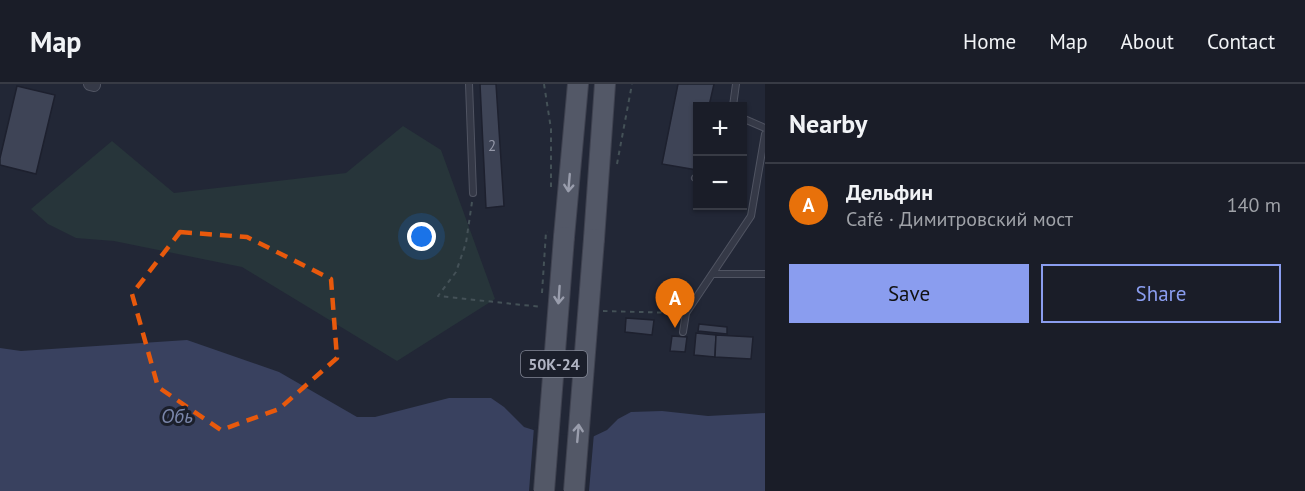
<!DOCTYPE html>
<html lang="en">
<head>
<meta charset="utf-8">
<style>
	body { margin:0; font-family:"PT Sans",sans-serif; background:#232630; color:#f1f3f6 }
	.controls { position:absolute; right:18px; top:18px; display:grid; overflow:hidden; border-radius:0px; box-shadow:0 2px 4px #0004 }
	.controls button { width:54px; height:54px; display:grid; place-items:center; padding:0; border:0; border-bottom:2px solid #383b45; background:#1a1d28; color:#f1f3f6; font:30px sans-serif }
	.you { position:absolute; left:422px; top:153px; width:21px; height:21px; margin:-15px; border:4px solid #fff; border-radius:50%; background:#1a73e8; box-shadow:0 0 0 9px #1a73e833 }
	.badge { display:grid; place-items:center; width:39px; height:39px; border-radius:50%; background:#8a9def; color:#fff; font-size:20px; font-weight:700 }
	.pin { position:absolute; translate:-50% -50px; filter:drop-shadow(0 2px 3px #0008) }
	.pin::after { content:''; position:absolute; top:32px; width:21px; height:18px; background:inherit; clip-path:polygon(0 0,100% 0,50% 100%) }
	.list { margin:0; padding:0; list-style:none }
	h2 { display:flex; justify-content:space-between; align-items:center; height:78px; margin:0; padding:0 24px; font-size:26px }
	h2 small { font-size:20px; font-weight:400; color:#9fa2a8 }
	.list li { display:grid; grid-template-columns:39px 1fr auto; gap:18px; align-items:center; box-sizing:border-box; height:84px; padding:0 24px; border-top:2px solid #383b45 }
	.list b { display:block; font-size:22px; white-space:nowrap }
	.list p { margin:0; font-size:20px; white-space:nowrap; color:#9fa2a8 }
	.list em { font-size:20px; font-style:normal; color:#9fa2a8 }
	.actions { display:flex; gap:12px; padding:18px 24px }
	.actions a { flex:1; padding:14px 0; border:2px solid #8a9def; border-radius:0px; text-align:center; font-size:21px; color:#8a9def }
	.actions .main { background:#8a9def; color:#111 }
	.map { position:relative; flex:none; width:765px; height:407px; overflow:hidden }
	header { display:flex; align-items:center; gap:36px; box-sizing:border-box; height:84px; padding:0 30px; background:#1a1d28; border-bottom:2px solid #383b45 }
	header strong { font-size:28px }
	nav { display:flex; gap:33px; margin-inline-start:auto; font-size:21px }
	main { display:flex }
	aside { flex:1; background:#1a1d28 }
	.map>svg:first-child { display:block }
	.green { fill:#27353a }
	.water { fill:#39415f }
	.pier { fill:#222736 }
	.building { fill:#3e4456; stroke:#1d202e; stroke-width:1.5 }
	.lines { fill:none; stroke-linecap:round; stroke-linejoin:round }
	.service-casing { stroke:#505462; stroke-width:8 }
	.minor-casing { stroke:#505462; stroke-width:14 }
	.primary-casing { stroke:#3f4250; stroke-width:22 }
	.path { stroke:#445157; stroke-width:2; stroke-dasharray:4.5 4.5; stroke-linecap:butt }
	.service { stroke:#353947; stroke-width:6 }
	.minor { stroke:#353947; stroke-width:12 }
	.primary { stroke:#535867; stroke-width:20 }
	.primary-bridge-casing { stroke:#3f4250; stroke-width:22; stroke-linecap:butt }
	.primary-bridge { stroke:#535867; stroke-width:20 }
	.oneway { stroke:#999dac }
	.marked { fill:none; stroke:#e8590c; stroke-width:4.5; stroke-dasharray:12 8; stroke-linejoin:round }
	.labels { text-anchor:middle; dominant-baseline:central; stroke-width:6; stroke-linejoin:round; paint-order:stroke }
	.number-label { font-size:15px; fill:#9498a8 }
	.shield { fill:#1b1f2b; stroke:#838795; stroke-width:1.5 }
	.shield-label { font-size:16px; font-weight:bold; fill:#b0b4c3 }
	.water-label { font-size:20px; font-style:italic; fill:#7a86aa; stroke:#1b1f2b }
</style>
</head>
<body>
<header>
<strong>Map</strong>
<nav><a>Home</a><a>Map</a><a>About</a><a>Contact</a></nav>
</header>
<main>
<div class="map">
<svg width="765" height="407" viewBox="0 0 765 407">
	<rect width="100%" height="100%" fill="#222736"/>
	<!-- green -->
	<path class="green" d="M403 42 441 66 495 215 397 277 242 183 114 157 76 154 48 140 31 125 112 57 174 109 346 89Z"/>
	<!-- water -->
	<path class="water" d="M187 256 279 288 357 333H375L449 314H491L504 323 524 343 552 352 586 356 607 346 618 335 631 328 662 327 708 332 765 329V407H0V264L21 267Z"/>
	<!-- pier -->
	<path class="pier" d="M534 343 553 349 586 353 594 349 589 407H529Z"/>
	<!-- building -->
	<g class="building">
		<path d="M480 0H496L504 122 486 124Z"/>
		<path d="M678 0H714L709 22H698L697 86 662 80Z"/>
		<path d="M17 2 55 11 36 90 0 81V74Z"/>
		<path d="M626 234 654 236 652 251 625 248Z"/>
		<path d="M699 240 727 243V250L698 247Z"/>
		<path d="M696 249 716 251 715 273 694 271Z"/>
		<path d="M716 251 753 253 751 275 715 273Z"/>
		<path d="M672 252 687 253 685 268 670 267Z"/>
	</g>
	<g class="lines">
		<!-- service casing -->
		<g class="service-casing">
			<g id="service">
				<path d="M469 0 473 109"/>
				<path d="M733 22 736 0"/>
				<path d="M742 34 765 44"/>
				<path d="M695 94 698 91"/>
				<path d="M713 190H765"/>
				<path d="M683 248 686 229 751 132 765 50"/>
			</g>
		</g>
		<!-- minor casing -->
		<g class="minor-casing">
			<path id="minor" d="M90 0 94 1"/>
		</g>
		<!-- primary casing -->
		<g class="primary-casing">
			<g id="primary">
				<path d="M564 153 578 0"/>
				<path d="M594 155 605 0"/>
			</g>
		</g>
		<!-- path -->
		<g class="path">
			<path d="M544 0 551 45V105"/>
			<path d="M617 80 632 0"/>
			<path d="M472 118 466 159 456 188 438 212 542 223"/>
			<path d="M542 209 546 148H548"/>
			<path d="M603 227 675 229"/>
		</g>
		<!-- service -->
		<use href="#service" class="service"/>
		<!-- minor -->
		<use href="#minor" class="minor"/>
		<!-- primary -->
		<use href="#primary" class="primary"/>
		<!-- primary-bridge casing -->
		<g class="primary-bridge-casing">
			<g id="primary-bridge">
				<path d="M544 407 564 153"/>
				<path d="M574 407 594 155"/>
			</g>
		</g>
		<!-- primary-bridge -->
		<use href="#primary-bridge" class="primary-bridge"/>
	</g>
	<!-- one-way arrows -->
	<defs><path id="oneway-shaft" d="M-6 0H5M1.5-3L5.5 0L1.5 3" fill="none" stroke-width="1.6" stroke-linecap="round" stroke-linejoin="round" transform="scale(1.5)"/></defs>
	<g class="oneway">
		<use href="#oneway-shaft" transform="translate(569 99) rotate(95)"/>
		<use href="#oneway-shaft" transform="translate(559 211) rotate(94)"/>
		<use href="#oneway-shaft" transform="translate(578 349) rotate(-85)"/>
	</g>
	<!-- marked area -->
	<path class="marked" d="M180 148 247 153 331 195 337 274 279 325 221 346 158 303 132 210Z"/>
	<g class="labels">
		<!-- number labels -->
		<g class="number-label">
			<text x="492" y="61">2</text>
		</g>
		<!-- shield labels -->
		<rect class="shield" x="521" y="267" width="66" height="26" rx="4.5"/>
		<g class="shield-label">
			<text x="554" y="280">50К-24</text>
		</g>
		<!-- water labels -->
		<g class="water-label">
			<text x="177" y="332">Обь</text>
		</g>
	</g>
</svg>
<div class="controls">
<button>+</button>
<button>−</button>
</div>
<div class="you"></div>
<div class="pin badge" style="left:675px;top:244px;background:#e8710a">A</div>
</div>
<aside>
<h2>Nearby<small></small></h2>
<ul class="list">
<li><span class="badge" style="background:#e8710a">A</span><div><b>Дельфин</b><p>Café · Димитровский мост</p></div><em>140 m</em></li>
</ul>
<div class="actions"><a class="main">Save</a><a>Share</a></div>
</aside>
</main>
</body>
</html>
